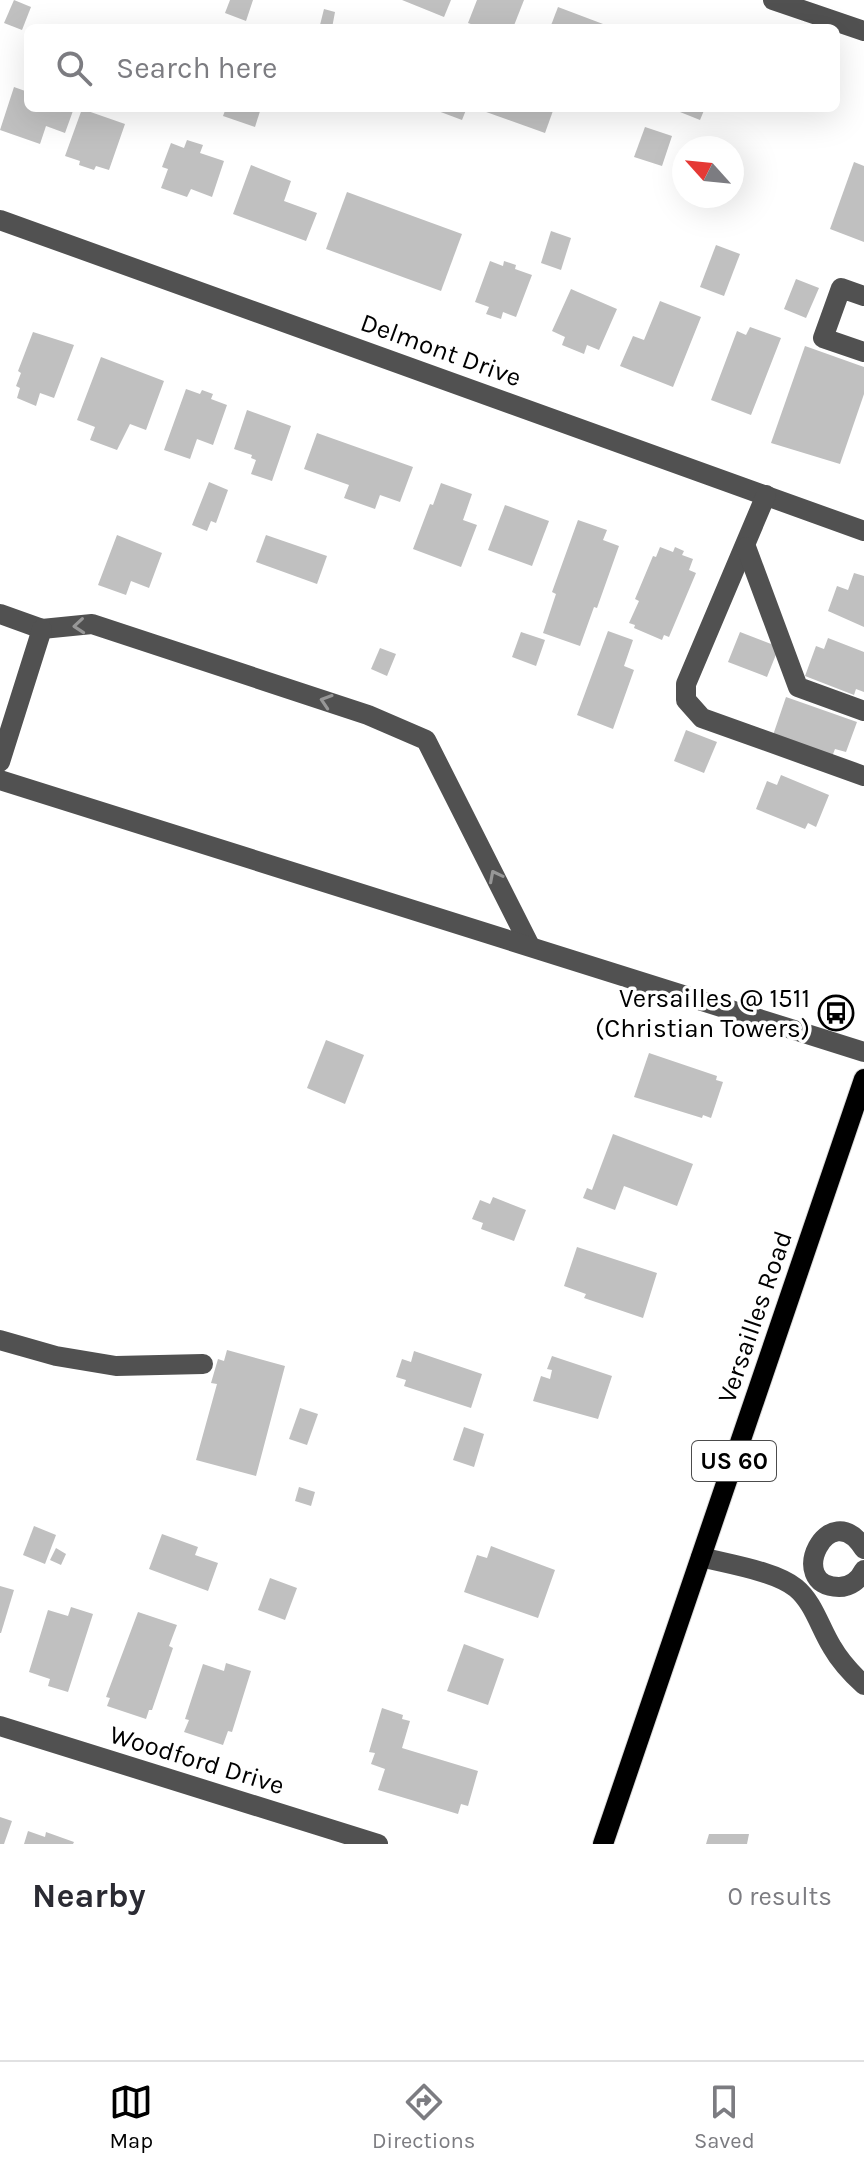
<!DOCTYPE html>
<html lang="en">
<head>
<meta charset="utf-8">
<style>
	body { margin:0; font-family:Karla,sans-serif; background:#f7f7f7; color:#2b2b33 }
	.compass { position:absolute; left:672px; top:136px; width:72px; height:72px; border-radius:50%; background:#fff; box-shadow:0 8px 32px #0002; rotate:297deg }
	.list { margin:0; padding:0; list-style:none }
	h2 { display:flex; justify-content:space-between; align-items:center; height:104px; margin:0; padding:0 32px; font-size:34px }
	h2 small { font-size:26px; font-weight:400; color:#7c7c81 }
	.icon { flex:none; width:44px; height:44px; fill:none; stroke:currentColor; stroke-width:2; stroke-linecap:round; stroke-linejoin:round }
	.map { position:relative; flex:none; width:864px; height:1844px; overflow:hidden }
	.search { position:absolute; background:#fff; box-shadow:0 8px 32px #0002; left:24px; right:24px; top:24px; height:88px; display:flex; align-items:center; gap:20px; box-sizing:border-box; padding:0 28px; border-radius:12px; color:#7c7c81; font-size:30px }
	.sheet { height:216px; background:#fff }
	nav { display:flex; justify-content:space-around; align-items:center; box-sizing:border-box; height:112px; border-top:2px solid #e1e1e2; background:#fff; font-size:22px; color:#7c7c81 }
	nav a { display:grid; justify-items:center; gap:4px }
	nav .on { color:#000 }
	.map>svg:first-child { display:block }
	.building { fill:#c0c0c0 }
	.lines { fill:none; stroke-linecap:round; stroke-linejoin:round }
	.major-casing { stroke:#dbdbdb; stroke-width:22 }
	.minor { stroke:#515151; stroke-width:20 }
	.major { stroke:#000; stroke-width:20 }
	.oneway { stroke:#979797 }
	.labels { text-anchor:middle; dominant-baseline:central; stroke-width:7; stroke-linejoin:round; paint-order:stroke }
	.shield { fill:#fff; stroke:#4c4c4c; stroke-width:2 }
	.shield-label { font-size:24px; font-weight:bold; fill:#000 }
	.street-label { font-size:26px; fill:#000; stroke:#fff }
	.poi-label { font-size:26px; fill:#000; stroke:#fff; text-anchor:end }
</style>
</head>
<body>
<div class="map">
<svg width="864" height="1844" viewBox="0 0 864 1844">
	<rect width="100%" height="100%" fill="#fff"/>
	<!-- building -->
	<g class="building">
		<path d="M14 0 31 7 22 30 4 23Z"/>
		<path d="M230 0H253L246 21 225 13Z"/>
		<path d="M402 0H451L444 17Z"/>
		<path d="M477 0H524L513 28H482L468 23Z"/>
		<path d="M558 7 603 24 602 28H550Z"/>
		<path d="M324 9 335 12 332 28 320 25Z"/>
		<path d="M14 87 28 92V108H74L65 133 46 126 40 144 0 130Z"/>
		<path d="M226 108H261L255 127 223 116Z"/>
		<path d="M430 108H460L466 110 462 120Z"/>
		<path d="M475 108H554L545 133Z"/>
		<path d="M670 108H705L700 120Z"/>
		<path d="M82 109 125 124 109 170 96 166 94 170 79 165 80 161 65 156Z"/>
		<path d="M645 127 672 136 662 166 634 157Z"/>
		<path d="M187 140 203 145 200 153 224 161 212 197 191 189 187 197 161 188 168 169 162 167 171 143 184 148Z"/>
		<path d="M854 162 864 166V242L830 229Z"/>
		<path d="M251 165 291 181 284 201 317 213 306 241 233 214Z"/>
		<path d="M347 192 462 234 441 291 326 249Z"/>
		<path d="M551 231 571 238 561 270 541 263Z"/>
		<path d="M716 245 740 254 724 296 700 287Z"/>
		<path d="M490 261 503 266 504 261 516 265 515 269 532 275 516 317 503 312 501 319 486 314 489 307 475 302Z"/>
		<path d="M796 279 819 288 806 318 784 309Z"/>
		<path d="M571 289 617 309 599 350 587 345 584 354 562 345 565 337 552 331Z"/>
		<path d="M660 301 701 317 673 387 620 366 633 336 644 340Z"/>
		<path d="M750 327 781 338 751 415 711 400 737 331 746 335Z"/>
		<path d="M33 332 74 345 54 398 40 393 36 406 17 398 20 388 16 386 21 373 18 371Z"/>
		<path d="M805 346 864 367V394L840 464 771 443Z"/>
		<path d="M101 357 164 381 146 430 130 424 117 450 90 440 95 427 77 420Z"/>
		<path d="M186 389 200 394 202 390 213 394 211 399 227 405 213 445 197 439 190 459 164 450Z"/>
		<path d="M247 410 291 426 272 481 251 474 256 460 251 458 252 455 234 449Z"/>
		<path d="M317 433 413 467 400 502 380 495 375 509 344 498 349 485 304 469Z"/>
		<path d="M209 482 228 490 216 523 211 521 207 531 192 525Z"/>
		<path d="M441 483 472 494 463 520 477 525 461 567 413 549 430 504 433 505Z"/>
		<path d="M505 505 549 521 532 566 488 550Z"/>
		<path d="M578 520 607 530 603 540 619 546 597 608 594 607 580 646 543 633 556 594 552 592Z"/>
		<path d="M117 535 162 553 149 588 131 581 126 595 98 585Z"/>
		<path d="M266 535 327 556 317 584 256 562Z"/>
		<path d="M660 547 673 552 675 547 684 551 682 555 693 559 689 570 696 573 669 637 664 635 662 640 634 628 635 625 629 623 639 601 635 599 653 556 656 557Z"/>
		<path d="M854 573 864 576V627L828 611 837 586 848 590Z"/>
		<path d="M608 631 633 640 624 666 634 670 613 729 577 715Z"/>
		<path d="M521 632 545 640 536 666 512 657Z"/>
		<path d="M740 632 779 647 767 677 728 662Z"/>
		<path d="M828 638 864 652V692L856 689 854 695 805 676 816 646 824 649Z"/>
		<path d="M380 648 396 654 387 676 371 669Z"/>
		<path d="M786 697 857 722 846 752 835 749 830 762 771 741Z"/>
		<path d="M686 730 717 742 704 773 674 761Z"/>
		<path d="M781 775 829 795 816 827 808 823 805 829 756 809 767 781 777 785Z"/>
		<path d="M326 1040 364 1055 345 1104 307 1088Z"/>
		<path d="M649 1053 717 1076 716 1080 723 1082 711 1118 703 1115 702 1118 634 1097Z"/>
		<path d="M613 1134 693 1164 677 1206 624 1186 615 1210 583 1198 587 1188 592 1190Z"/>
		<path d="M493 1197 526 1210 514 1241 481 1229 483 1223 472 1219 480 1200 490 1204Z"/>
		<path d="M577 1247 657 1273 643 1318 584 1298 586 1294 564 1286Z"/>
		<path d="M227 1350 285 1366 256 1476 196 1460 217 1384 211 1383 218 1359 224 1361Z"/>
		<path d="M414 1351 482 1374 471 1408 404 1386 406 1380 396 1377 402 1359 411 1362Z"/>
		<path d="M552 1356 612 1376 598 1419 533 1401 541 1376 550 1379 552 1370 547 1369Z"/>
		<path d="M300 1408 318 1414 307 1445 289 1439Z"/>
		<path d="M464 1427 484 1434 474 1467 453 1460Z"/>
		<path d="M299 1487 315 1492 311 1506 295 1501Z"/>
		<path d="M34 1526 56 1535 45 1564 23 1555Z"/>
		<path d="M162 1534 198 1547 195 1555 218 1563 208 1591 149 1569Z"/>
		<path d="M491 1546 555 1570 538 1618 464 1592 477 1555 487 1558Z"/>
		<path d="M56 1548 66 1554 61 1565 50 1560Z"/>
		<path d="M270 1578 297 1588 285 1620 258 1610Z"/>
		<path d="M0 1586 14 1590 1 1633H0Z"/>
		<path d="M71 1607 93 1614 68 1692 48 1686 50 1679 29 1672 48 1610 68 1616Z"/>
		<path d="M138 1612 177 1625 169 1646 173 1648 152 1710H149L146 1719 107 1706 110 1698 106 1697Z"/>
		<path d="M464 1644 504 1659 488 1705 447 1691Z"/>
		<path d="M226 1663 251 1671 232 1732 228 1731 223 1745 184 1732 189 1720 185 1719 203 1664 224 1671Z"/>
		<path d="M382 1708 403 1715 402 1719 410 1721 402 1748 478 1771 468 1806 461 1804 458 1814 378 1790 385 1769 371 1764 375 1753 369 1752Z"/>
		<path d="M0 1817 12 1821 4 1844H0Z"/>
		<path d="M28 1831 45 1837 46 1832 74 1842 73 1844H24Z"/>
		<path d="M709 1834H749L747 1844H706Z"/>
	</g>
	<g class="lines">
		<!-- major casing -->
		<g class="major-casing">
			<path id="major" d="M603 1844 864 1079"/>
		</g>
		<!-- minor -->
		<g class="minor">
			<path d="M773 0 864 31"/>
			<path d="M0 220 864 531"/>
			<path d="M864 296 841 288 823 338 864 352"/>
			<path d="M766 495 686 684V700L702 718 864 776"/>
			<path d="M746 547 798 687 864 711"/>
			<path d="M0 614 42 629 92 624 368 715 426 740 530 946"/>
			<path d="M0 762 42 629"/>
			<path d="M0 780 864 1052"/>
			<path d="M0 1340 56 1356 116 1366 203 1364"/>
			<path d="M864 1549C829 1493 784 1587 839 1587 850 1587 859 1580 864 1570"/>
			<path d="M701 1557C728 1564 775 1571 796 1588 814 1603 820 1628 832 1647 840 1661 852 1674 864 1685"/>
			<path d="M0 1726 378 1844"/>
		</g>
		<!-- major -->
		<use href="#major" class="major"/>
	</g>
	<!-- one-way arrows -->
	<defs><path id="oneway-chevron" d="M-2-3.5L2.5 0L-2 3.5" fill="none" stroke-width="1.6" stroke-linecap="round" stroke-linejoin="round" transform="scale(2)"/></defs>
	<g class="oneway">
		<use href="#oneway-chevron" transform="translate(79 626) rotate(175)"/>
		<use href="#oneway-chevron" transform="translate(326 701) rotate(-162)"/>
		<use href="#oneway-chevron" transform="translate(495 876) rotate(-117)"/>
	</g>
	<!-- icons -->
	<defs>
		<g id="bus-ring" transform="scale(1.8)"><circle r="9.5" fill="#fff" stroke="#000" stroke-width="1.5"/><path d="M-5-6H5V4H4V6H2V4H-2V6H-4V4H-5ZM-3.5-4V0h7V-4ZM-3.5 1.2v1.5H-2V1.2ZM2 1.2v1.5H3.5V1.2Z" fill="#000"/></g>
	</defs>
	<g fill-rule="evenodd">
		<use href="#bus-ring" x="836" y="1013"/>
	</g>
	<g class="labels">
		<!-- shield labels -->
		<rect class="shield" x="692" y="1441" width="84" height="40" rx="6"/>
		<g class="shield-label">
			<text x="734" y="1461">US 60</text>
		</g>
		<!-- street labels -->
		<g class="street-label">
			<text transform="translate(441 350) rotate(20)">Delmont Drive</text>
			<text transform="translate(755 1317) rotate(-71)">Versailles Road</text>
			<text transform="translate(197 1760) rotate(17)">Woodford Drive</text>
		</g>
		<!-- poi labels -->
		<g class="poi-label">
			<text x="810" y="998">Versailles @ 1511<tspan x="810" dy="30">(Christian Towers)</tspan></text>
		</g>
	</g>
</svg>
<svg class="compass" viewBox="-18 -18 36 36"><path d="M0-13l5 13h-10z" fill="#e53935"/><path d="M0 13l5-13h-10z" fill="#7c7c81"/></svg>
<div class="search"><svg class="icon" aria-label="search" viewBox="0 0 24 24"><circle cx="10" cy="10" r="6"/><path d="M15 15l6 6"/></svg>Search here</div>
</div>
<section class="sheet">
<h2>Nearby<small>0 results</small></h2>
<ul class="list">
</ul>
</section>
<nav>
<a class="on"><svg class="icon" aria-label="map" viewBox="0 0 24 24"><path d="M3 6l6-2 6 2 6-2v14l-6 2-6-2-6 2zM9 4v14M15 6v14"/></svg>Map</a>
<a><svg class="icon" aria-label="directions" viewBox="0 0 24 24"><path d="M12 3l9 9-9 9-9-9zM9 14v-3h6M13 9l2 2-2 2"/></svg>Directions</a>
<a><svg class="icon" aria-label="saved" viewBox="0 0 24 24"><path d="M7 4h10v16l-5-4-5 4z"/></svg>Saved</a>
</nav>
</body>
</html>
